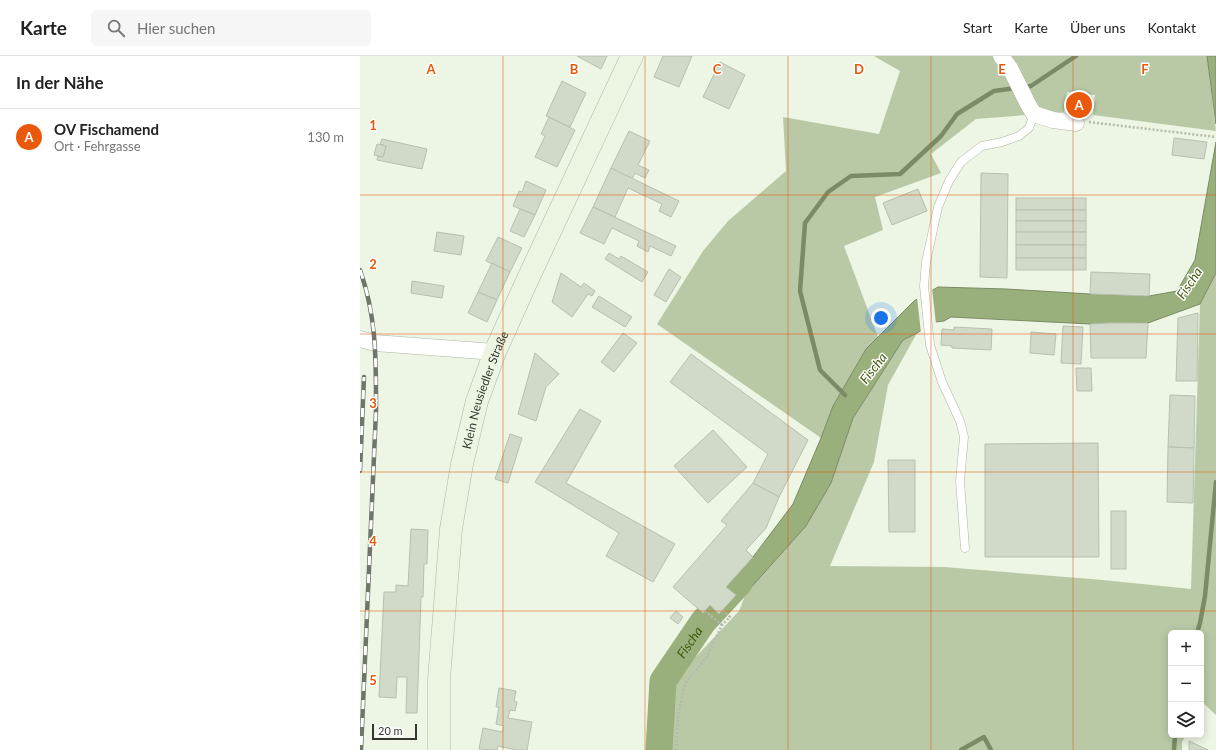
<!DOCTYPE html>
<html lang="de">
<head>
<meta charset="utf-8">
<style>
	body { margin:0; font-family:Lato,sans-serif; background:#f6f6f6; color:#222 }
	.controls { position:absolute; right:12px; bottom:12px; display:grid; overflow:hidden; border-radius:6px; box-shadow:0 2px 10px #0003 }
	.controls button { width:36px; height:36px; display:grid; place-items:center; padding:0; border:0; border-bottom:1px solid #e0e0e0; background:#fff; color:#222; font:20px sans-serif }
	.scale { position:absolute; left:12px; bottom:10px; width:45px; box-sizing:border-box; padding-left:4px; border:2px solid #343730; border-top:0; font-size:11px; line-height:14px; white-space:nowrap; color:#343730; -webkit-text-stroke:3px #fff; paint-order:stroke }
	.you { position:absolute; left:521px; top:262px; width:14px; height:14px; margin:-10px; border:3px solid #fff; border-radius:50%; background:#1a73e8; box-shadow:0 0 0 6px #1a73e833 }
	.badge { display:grid; place-items:center; width:26px; height:26px; border-radius:50%; background:#ea580c; color:#fff; font-size:13px; font-weight:700 }
	.pin { position:absolute; translate:-50% -50%; border:2px solid #fff; box-shadow:0 1px 4px #0006 }
	.list { margin:0; padding:0; list-style:none }
	h2 { display:flex; justify-content:space-between; align-items:center; height:52px; margin:0; padding:0 16px; font-size:17px }
	h2 small { font-size:13px; font-weight:400; color:#767676 }
	.list li { display:grid; grid-template-columns:26px 1fr auto; gap:12px; align-items:center; box-sizing:border-box; height:56px; padding:0 16px; border-top:1px solid #e0e0e0 }
	.list b { display:block; font-size:15px; white-space:nowrap }
	.list p { margin:0; font-size:13px; white-space:nowrap; color:#767676 }
	.list em { font-size:13px; font-style:normal; color:#767676 }
	.icon { flex:none; width:22px; height:22px; fill:none; stroke:currentColor; stroke-width:2; stroke-linecap:round; stroke-linejoin:round }
	.map { position:relative; flex:none; width:856px; height:694px; overflow:hidden }
	header { display:flex; align-items:center; gap:24px; box-sizing:border-box; height:56px; padding:0 20px; background:#fff; border-bottom:1px solid #e0e0e0 }
	header strong { font-size:19px }
	nav { display:flex; gap:22px; margin-inline-start:auto; font-size:14px }
	.search { width:280px; height:36px; background:#f6f6f6; display:flex; align-items:center; gap:10px; box-sizing:border-box; padding:0 14px; border-radius:6px; color:#767676; font-size:15px }
	main { display:flex }
	aside { flex:1; background:#fff }
	.map>svg:first-child { display:block }
	.green { fill:#b9c9a6 }
	.water { fill:#99af7c; stroke:#7b8b65 }
	.pier { fill:#edf5e4 }
	.lines { fill:none; stroke-linecap:round; stroke-linejoin:round }
	.stream { stroke:#7b8b65; stroke-width:4.5 }
	.river { stroke:#99af7c; stroke-width:27 }
	.building { fill:#d1d9c8; stroke:#b7bfae }
	.service-casing { stroke:#adb5a5; stroke-width:9 }
	.minor-casing { stroke:#adb5a5; stroke-width:17 }
	.secondary-casing { stroke:#adb5a5; stroke-width:23 }
	.path { stroke:#b4baad; stroke-width:2.5; stroke-dasharray:2 2; stroke-linecap:butt }
	.service { stroke:#fff; stroke-width:8 }
	.minor { stroke:#fff; stroke-width:16 }
	.secondary { stroke:#ecf5e1; stroke-width:22 }
	.rail-casing { stroke:#70756a; stroke-width:4.5 }
	.rail { stroke:#fff; stroke-width:3; stroke-dasharray:9; stroke-linecap:butt }
	.grid { fill:none; stroke:#e8590c; stroke-width:1; stroke-opacity:0.55 }
	.labels { text-anchor:middle; dominant-baseline:central; stroke-width:3; stroke-linejoin:round; paint-order:stroke }
	.street-label { font-size:12px; fill:#343730; stroke:#fff }
	.water-label { font-size:13px; font-style:italic; fill:#405a0b; stroke:#fff }
	.grid-label { font-size:13px; text-anchor:middle; font-weight:bold; fill:#e8590c; stroke:#fff; stroke-width:3; stroke-linejoin:round; paint-order:stroke }
</style>
</head>
<body>
<header>
<strong>Karte</strong>
<div class="search"><svg class="icon" aria-label="search" viewBox="0 0 24 24"><circle cx="10" cy="10" r="6"/><path d="M15 15l6 6"/></svg>Hier suchen</div>
<nav><a>Start</a><a>Karte</a><a>Über uns</a><a>Kontakt</a></nav>
</header>
<main>
<aside>
<h2>In der Nähe<small></small></h2>
<ul class="list">
<li><span class="badge">A</span><div><b>OV Fischamend</b><p>Ort · Fehrgasse</p></div><em>130 m</em></li>
</ul>
</aside>
<div class="map">
<svg width="856" height="694" viewBox="0 0 856 694">
	<rect width="100%" height="100%" fill="#edf5e4"/>
	<!-- green -->
	<g class="green">
		<path d="M514 0H847L856 75 733 59 735 39 707 36 704 56 616 63 571 98 581 117 515 141 523 174 484 190 518 281 506 293 473 350 461 382 297 268 343 195 368 165 426 115 423 61 519 78 540 15Z"/>
		<path d="M856 217V659L841 645V577H811V679H826L822 686V694H309L312 626 379 555 386 537 446 470 471 427 493 362 543 284 557 277 528 329 514 406 470 510 584 511 743 524 831 533 840 248Z"/>
	</g>
	<!-- water -->
	<g class="water">
		<path d="M847 0H856V68Z"/>
		<path d="M856 86V217L840 248 788 267 730 268 591 261 584 265 575 266 557 277 543 284 493 362 471 427 446 470 386 537 376 539 366 531 393 501 433 448 461 382 473 350 506 293 554 245 578 231 646 233 730 238 789 240 817 235 835 204Z"/>
	</g>
	<!-- pier -->
	<path class="pier" d="M572 232 576 268 561 277 557 241Z"/>
	<g class="lines">
		<!-- stream -->
		<g class="stream">
			<path d="M485 339 460 314 440 235 445 167 468 136 491 120 540 118 581 80 597 58 634 35 671 30 716 0"/>
			<path d="M343 566 364 558 381 538V532"/>
			<path d="M837 577 840 567 845 540 856 426"/>
			<path d="M601 694 624 681 631 694"/>
			<path d="M814 694 815 679"/>
		</g>
		<!-- river -->
		<path class="river" id="s1" d="M299 694 303 625 343 566 379 527"/>
	</g>
	<!-- building -->
	<g class="building">
		<path d="M217 0H247L241 13Z"/>
		<path d="M303 0H332L319 31 294 21Z"/>
		<path d="M360 6 385 19 369 53 343 41Z"/>
		<path d="M202 25 226 37 210 71 186 60Z"/>
		<path d="M711 44 728 45 727 54 710 53Z"/>
		<path d="M189 61 215 74 197 111 175 101 185 80 181 78Z"/>
		<path d="M269 75 290 85 278 109 289 114 285 122 275 117 272 123 251 112Z"/>
		<path d="M814 82 847 86 844 103 812 99Z"/>
		<path d="M22 83 67 93 62 113 17 104 18 100 23 101 26 90 20 88Z"/>
		<path d="M17 88 26 90 23 101 14 99Z"/>
		<path d="M251 112 319 145 311 161 299 155 302 148 268 132 255 161 233 151Z"/>
		<path d="M621 117 648 118 647 222 620 221Z"/>
		<path d="M166 125 186 134 175 159 153 150 159 135 162 136Z"/>
		<path d="M558 133 567 155 532 169 523 147Z"/>
		<rect x="656" y="142" width="70" height="12"/>
		<path d="M233 151 316 190 311 200 290 190 288 196 277 190 279 185 252 172 244 188 220 177Z"/>
		<path d="M160 153 175 159 164 181 150 175Z"/>
		<rect x="656" y="154" width="70" height="11"/>
		<rect x="656" y="165" width="70" height="11"/>
		<path d="M77 176 104 180 101 199 74 195Z"/>
		<rect x="656" y="176" width="70" height="13"/>
		<path d="M138 181 162 192 150 216 126 205Z"/>
		<rect x="656" y="189" width="70" height="13"/>
		<path d="M249 197 259 203 261 200 288 216 282 226 245 203Z"/>
		<rect x="656" y="202" width="70" height="12"/>
		<path d="M132 207 150 216 137 244 118 236Z"/>
		<path d="M309 213 321 221 306 246 294 239Z"/>
		<path d="M731 216 790 218 789 240 730 238Z"/>
		<path d="M201 217 221 231 224 227 235 235 232 240 228 238 212 261 192 246Z"/>
		<path d="M52 225 84 230 82 242 51 237Z"/>
		<path d="M118 236 137 244 127 266 108 257Z"/>
		<path d="M239 240 272 261 265 271 232 251Z"/>
		<path d="M838 257 837 325H816L818 262Z"/>
		<path d="M748 267H788L786 302H731L730 268Z"/>
		<path d="M703 270 723 271 721 308 701 307Z"/>
		<path d="M594 271 632 273 631 294 592 292V290L581 289 582 273 594 274Z"/>
		<path d="M671 276 696 278 694 299 670 297Z"/>
		<path d="M263 277 277 287 254 316 241 306Z"/>
		<path d="M175 297 199 318 186 331 176 365 158 358Z"/>
		<path d="M331 298 448 384 419 441 393 427 408 398 310 326Z"/>
		<path d="M716 312H731L732 335H717Z"/>
		<path d="M810 339 835 340 834 392 808 391Z"/>
		<path d="M220 353 241 365 206 427 315 488 293 526 246 500 259 477 175 426Z"/>
		<path d="M353 374 387 411 348 447 314 410Z"/>
		<path d="M150 378 162 382 148 427 135 423Z"/>
		<path d="M738 387 739 501H625V388Z"/>
		<path d="M808 391 834 392 833 447 807 446Z"/>
		<path d="M528 404H555V476H529Z"/>
		<path d="M393 427 419 441 406 472 386 494 393 501 366 531 376 539 359 558 350 549 343 557 313 531 367 469 361 465Z"/>
		<rect x="751" y="455" width="15" height="58"/>
		<path d="M51 473 68 474 67 508H64L63 541H61L57 657H46L47 621H37L36 642 19 641 24 536H36V529L48 530Z"/>
		<path d="M316 555 323 561 318 568 310 562Z"/>
		<path d="M139 632 156 635 154 645 157 646 155 655 150 654 148 662 172 666 167 694H156L138 690 137 694 119 693 123 672 142 676 144 670 136 668 139 651H136Z"/>
		<path d="M829 685 848 694H829Z"/>
	</g>
	<g class="lines">
		<!-- service casing -->
		<g class="service-casing">
			<path id="service" d="M605 492 600 425 604 381 600 365 582 326 570 289 564 230 566 206 578 151 589 125 601 106 622 90 642 86 659 80 669 72 674 58"/>
		</g>
		<!-- minor casing -->
		<g class="minor-casing">
			<g id="minor">
				<path d="M641 0 650 12 669 50 674 58 693 64 716 67"/>
				<path d="M0 283 15 287 135 296"/>
			</g>
		</g>
		<!-- secondary casing -->
		<g class="secondary-casing">
			<g id="secondary">
				<path id="s2" d="M79 694V623L91 473 102 408 117 345 135 296 166 227 272 0"/>
			</g>
		</g>
		<!-- path -->
		<g class="path">
			<path d="M729 66 856 81"/>
			<path d="M345 555 362 569"/>
			<path d="M316 694 318 661 325 628 346 602 362 569 370 561 362 554"/>
		</g>
		<!-- service -->
		<use href="#service" class="service"/>
		<!-- minor -->
		<use href="#minor" class="minor"/>
		<!-- secondary -->
		<use href="#secondary" class="secondary"/>
		<!-- rail casing -->
		<g class="rail-casing">
			<g id="rail">
				<path d="M0 214C17 262 16 305 16 355L1 694"/>
				<path d="M0 415 4 321"/>
			</g>
		</g>
		<!-- rail -->
		<use href="#rail" class="rail"/>
	</g>
	<!-- grid -->
	<path class="grid" d="M143 0V694M285 0V694M428 0V694M571 0V694M713 0V694M0 139H856M0 278H856M0 416H856M0 555H856"/>
	<g class="labels">
		<!-- street labels -->
		<g class="street-label">
			<text stroke="none"><textPath href="#s2" startOffset="365">Klein Neusiedler Straße</textPath></text>
		</g>
		<!-- water labels -->
		<g class="water-label">
			<text transform="translate(829 227) rotate(-56)">Fischa</text>
			<text transform="translate(513 312) rotate(-52)">Fischa</text>
			<text stroke="none"><textPath href="#s1" startOffset="116">Fischa</textPath></text>
		</g>
	</g>
	<g class="grid-label">
		<text x="71" y="18">A</text>
		<text x="214" y="18">B</text>
		<text x="357" y="18">C</text>
		<text x="499" y="18">D</text>
		<text x="642" y="18">E</text>
		<text x="785" y="18">F</text>
		<text x="13" y="74">1</text>
		<text x="13" y="213">2</text>
		<text x="13" y="352">3</text>
		<text x="13" y="490">4</text>
		<text x="13" y="629">5</text>
	</g>
</svg>
<div class="controls">
<button>+</button>
<button>−</button>
<button><svg class="icon" aria-label="layers" viewBox="0 0 24 24"><path d="M12 4l9 5-9 5-9-5zM3 14l9 5 9-5"/></svg></button>
</div>
<div class="scale">20 m</div>
<div class="you"></div>
<div class="pin badge" style="left:719px;top:49px">A</div>
</div>
</main>
</body>
</html>
